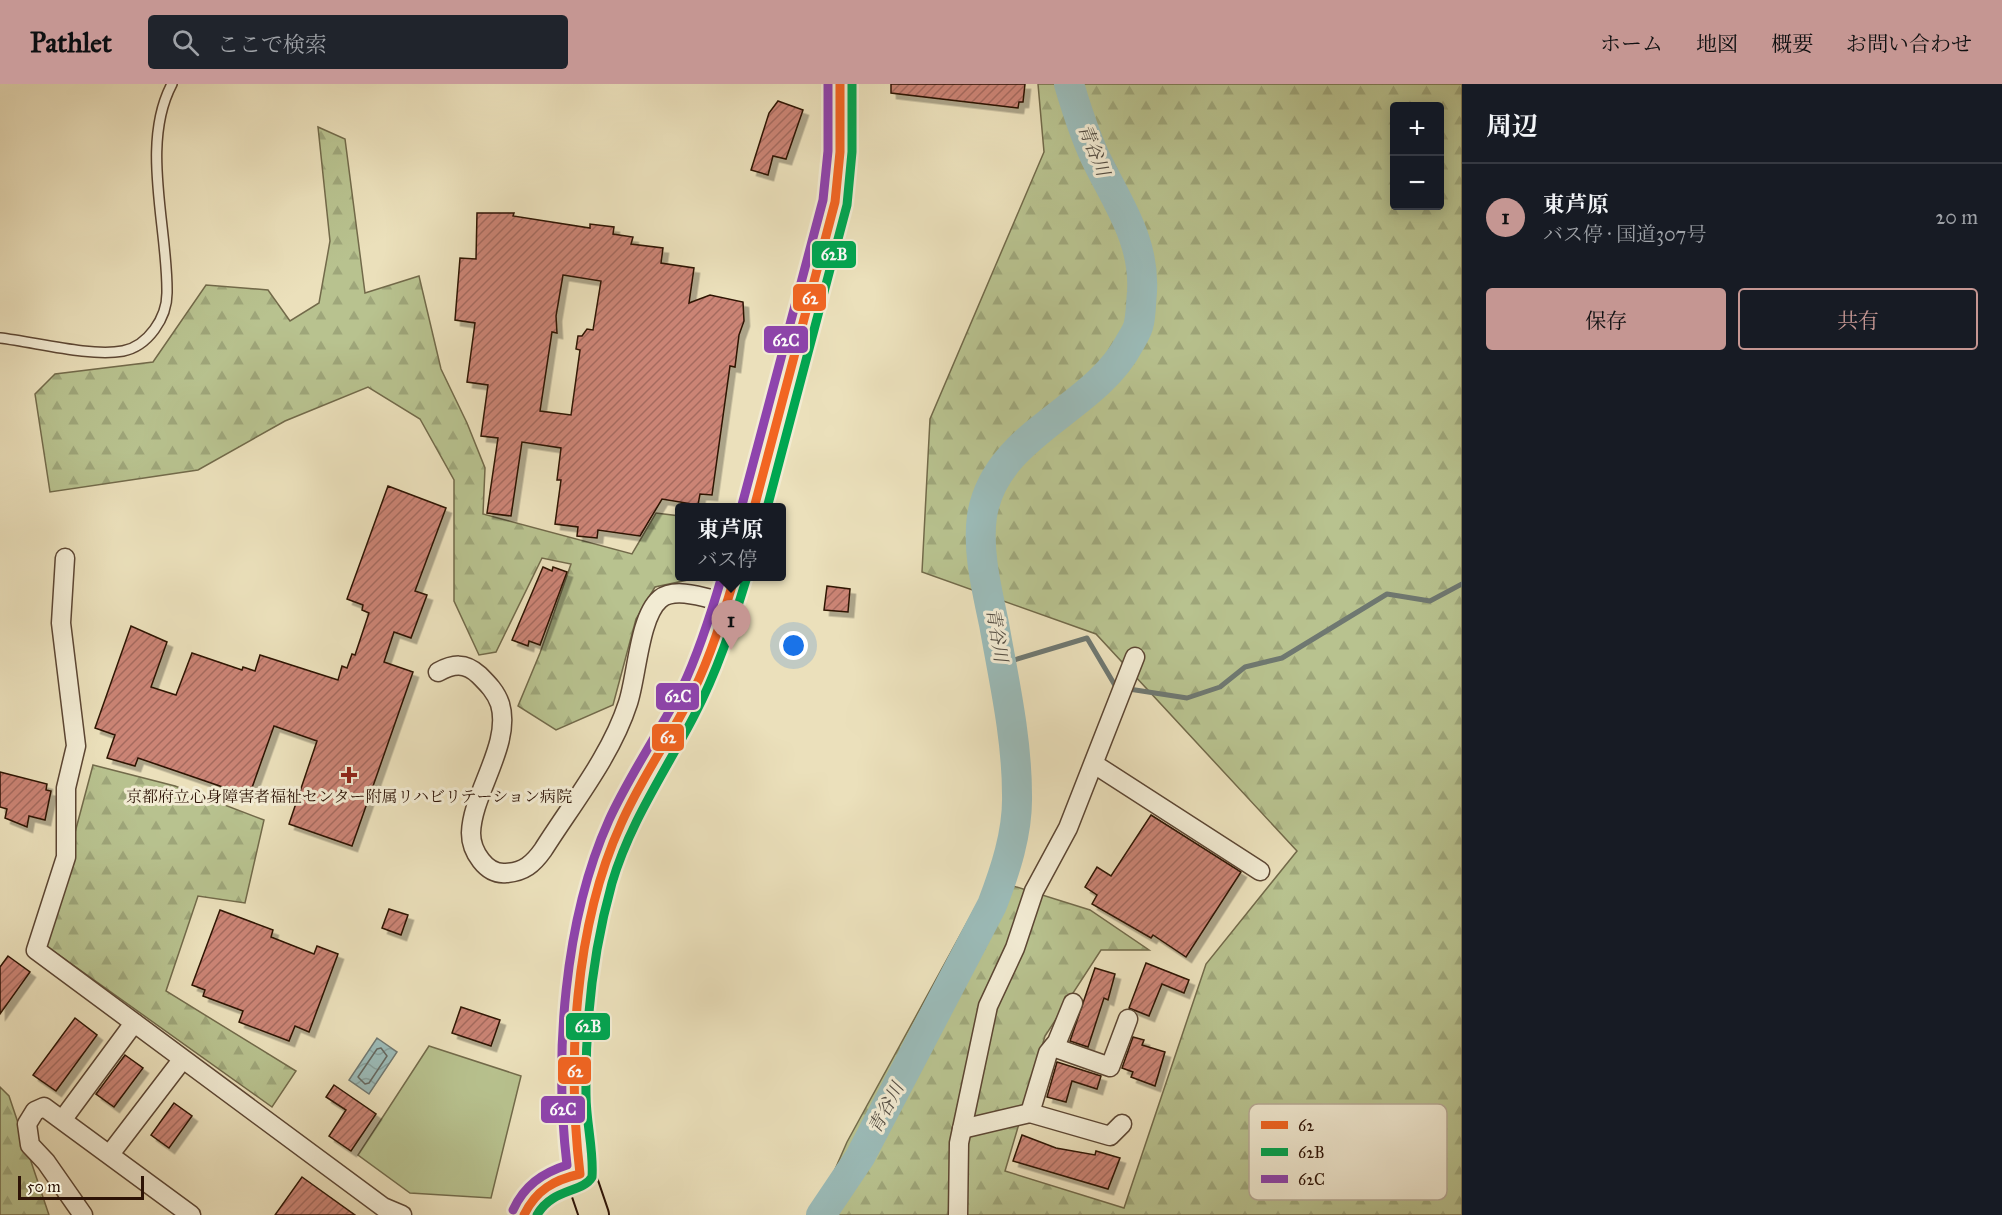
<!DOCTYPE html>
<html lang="ja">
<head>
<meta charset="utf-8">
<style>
	body { margin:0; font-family:"IM FELL Great Primer","Noto Serif JP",serif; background:#20242c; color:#f1f3f6 }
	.controls { position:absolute; right:18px; top:18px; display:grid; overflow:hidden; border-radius:6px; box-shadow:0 3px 15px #0003 }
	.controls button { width:54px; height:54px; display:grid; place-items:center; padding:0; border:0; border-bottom:2px solid #363941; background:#171b24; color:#f1f3f6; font:30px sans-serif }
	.scale { position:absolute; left:18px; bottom:15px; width:126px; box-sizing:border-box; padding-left:6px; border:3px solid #2d1306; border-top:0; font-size:16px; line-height:21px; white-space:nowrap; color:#2d1306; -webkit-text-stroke:4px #f2ebd3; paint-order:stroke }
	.you { position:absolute; left:794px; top:562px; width:21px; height:21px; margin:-15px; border:4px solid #fff; border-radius:50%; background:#1a73e8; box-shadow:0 0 0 9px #1a73e833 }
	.badge { display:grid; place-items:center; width:39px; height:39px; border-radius:50%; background:#c59692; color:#111; font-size:20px; font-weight:700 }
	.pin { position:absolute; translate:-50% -50px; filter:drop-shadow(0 2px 3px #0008) }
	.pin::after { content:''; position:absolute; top:32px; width:21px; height:18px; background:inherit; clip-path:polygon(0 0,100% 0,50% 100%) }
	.popup { position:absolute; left:675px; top:419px; width:111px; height:78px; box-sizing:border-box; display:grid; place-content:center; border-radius:6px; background:#171b24; filter:drop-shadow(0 2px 4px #0005); font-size:20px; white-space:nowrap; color:#9ea1a6 }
	.popup b { font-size:22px; color:#f1f3f6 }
	.popup::after { content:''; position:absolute; left:50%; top:100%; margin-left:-12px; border:12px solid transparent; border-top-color:#171b24 }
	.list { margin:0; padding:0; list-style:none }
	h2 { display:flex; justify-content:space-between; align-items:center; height:78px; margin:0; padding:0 24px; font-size:26px }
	h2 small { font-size:20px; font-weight:400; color:#9ea1a6 }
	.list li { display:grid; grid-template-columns:39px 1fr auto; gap:18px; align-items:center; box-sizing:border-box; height:108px; padding:0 24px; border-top:2px solid #363941 }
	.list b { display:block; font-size:22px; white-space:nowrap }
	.list p { margin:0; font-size:20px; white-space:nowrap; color:#9ea1a6 }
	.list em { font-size:20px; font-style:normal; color:#9ea1a6 }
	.actions { display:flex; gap:12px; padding:18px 24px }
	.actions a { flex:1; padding:14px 0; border:2px solid #c59692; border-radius:6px; text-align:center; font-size:21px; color:#c59692 }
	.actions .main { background:#c59692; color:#111 }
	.icon { flex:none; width:33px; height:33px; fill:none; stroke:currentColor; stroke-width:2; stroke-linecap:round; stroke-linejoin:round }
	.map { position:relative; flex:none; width:1462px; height:1131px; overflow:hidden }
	header { display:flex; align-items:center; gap:36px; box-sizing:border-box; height:84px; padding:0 30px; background:#c59692; color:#111 }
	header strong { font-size:28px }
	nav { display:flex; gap:33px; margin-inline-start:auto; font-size:21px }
	.search { width:420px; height:54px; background:#20242c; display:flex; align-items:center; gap:15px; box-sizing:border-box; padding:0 21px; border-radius:6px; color:#9ea1a6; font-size:22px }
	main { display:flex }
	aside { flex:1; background:#171b24 }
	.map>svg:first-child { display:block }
	.forest { fill:url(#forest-firs); stroke:#726a4a; stroke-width:1.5; fill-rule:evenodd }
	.park { fill:#b8c28f; stroke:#726a4a; stroke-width:1.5 }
	.water { fill:url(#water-waves); stroke:#6f7871; stroke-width:1.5 }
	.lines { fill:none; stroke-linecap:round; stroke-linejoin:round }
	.shore { stroke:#64675f; stroke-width:1.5 }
	.stream { stroke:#6f7871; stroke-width:5 }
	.river { stroke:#9bbbb8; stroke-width:30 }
	.building { fill:url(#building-hatch); stroke:#2d1306; stroke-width:1.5; fill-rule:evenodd; filter:url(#shadow) }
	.service-casing { stroke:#5c4633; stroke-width:12 }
	.minor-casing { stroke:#5c4633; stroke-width:21 }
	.trunk-casing { stroke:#2d1306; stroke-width:32 }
	.service { stroke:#f2ebd3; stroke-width:9 }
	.minor { stroke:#f2ebd3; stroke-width:18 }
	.trunk { stroke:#ebe0bb; stroke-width:28 }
	.bus-1-casing { stroke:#f2ebd3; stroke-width:14 }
	.bus-2-casing { stroke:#f2ebd3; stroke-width:14 }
	.bus-3-casing { stroke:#f2ebd3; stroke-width:14 }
	.bus-1 { stroke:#f26522; stroke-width:9 }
	.bus-2 { stroke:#00a651; stroke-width:9 }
	.bus-3 { stroke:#8e44ad; stroke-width:9 }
	.poi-dot { fill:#8f2418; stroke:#f2ebd3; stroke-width:2 }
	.labels { text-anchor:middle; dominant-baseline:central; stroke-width:6; stroke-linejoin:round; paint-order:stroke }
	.poi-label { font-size:16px; fill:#2d1306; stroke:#f2ebd3 }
	.water-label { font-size:18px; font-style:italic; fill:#544e44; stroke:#f2ebd3 }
	.key { fill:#f2ebd3; stroke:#b7aa96; stroke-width:1.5 }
	.key-label { font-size:16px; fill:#2d1306 }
	.line-badge { stroke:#f2ebd3; stroke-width:2 }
	.badge-label { font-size:16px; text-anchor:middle; font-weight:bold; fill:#fff }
</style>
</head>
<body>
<header>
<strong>Pathlet</strong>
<div class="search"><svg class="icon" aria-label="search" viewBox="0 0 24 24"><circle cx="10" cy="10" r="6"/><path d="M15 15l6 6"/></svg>ここで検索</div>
<nav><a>ホーム</a><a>地図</a><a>概要</a><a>お問い合わせ</a></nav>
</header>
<main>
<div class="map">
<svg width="1462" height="1131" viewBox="0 0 1462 1131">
	<defs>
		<pattern id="forest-firs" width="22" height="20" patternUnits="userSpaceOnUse" patternTransform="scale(1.5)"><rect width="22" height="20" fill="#b8c28f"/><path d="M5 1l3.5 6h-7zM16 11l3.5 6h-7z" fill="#9ea67a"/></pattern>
		<pattern id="water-waves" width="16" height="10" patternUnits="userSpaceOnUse" patternTransform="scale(1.5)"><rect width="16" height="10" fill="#9bbbb8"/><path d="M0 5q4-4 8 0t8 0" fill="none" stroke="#86a09d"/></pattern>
		<pattern id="building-hatch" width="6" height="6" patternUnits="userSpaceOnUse" patternTransform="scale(1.5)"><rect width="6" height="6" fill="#cb8475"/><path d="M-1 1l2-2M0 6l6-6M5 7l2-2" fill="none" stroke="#a56b5e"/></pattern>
		<filter id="shadow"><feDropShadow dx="5.5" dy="5.5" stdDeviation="0" flood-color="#0004"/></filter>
	</defs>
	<rect width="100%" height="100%" fill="#ebe0bb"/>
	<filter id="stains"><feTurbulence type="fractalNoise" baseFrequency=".00333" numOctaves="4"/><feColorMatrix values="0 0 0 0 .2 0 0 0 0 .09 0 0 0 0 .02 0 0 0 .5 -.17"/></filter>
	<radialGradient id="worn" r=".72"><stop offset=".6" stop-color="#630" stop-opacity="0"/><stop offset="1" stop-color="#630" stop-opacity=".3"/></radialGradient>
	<!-- forest -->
	<g class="forest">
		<path d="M1038 0H1462V1131H815L847 1058 991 795 1090 826 1149 866H1101L1045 952 1005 1087 1124 1124 1206 880 1297 767 1096 550 922 488 930 335 1044 68ZM1394 22H1440V122H1394Z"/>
		<path d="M318 43 345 55 365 209 419 192 441 285 467 339 485 384 483 430 632 470 656 429 680 432V492L702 493 655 503 636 535 613 621 556 646 518 622 540 569 571 480 542 474 496 568 479 571 454 517V396L420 335 368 303 285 337 198 386 50 408 35 310 55 290 153 278 206 201 268 206 290 237 319 219 330 157Z"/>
		<path d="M93 681 175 702 264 736 245 819 198 812 166 907 296 987 272 1023 45 861Z"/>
		<path d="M0 1003 9 1012 49 1131H0Z"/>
	</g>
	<!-- park -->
	<path class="park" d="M429 962 521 992 491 1114 410 1109 358 1071Z"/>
	<!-- water -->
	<path class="water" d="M377 954 397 968 369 1010 349 996Z"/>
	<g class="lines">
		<!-- shore -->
		<path class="shore" d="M381 964 387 972 369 999 365 1000 358 993 377 965Z"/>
		<!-- stream -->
		<path class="stream" d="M1001 580 1087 554 1116 603 1187 614 1220 603 1245 583 1282 574 1387 510 1430 517 1462 500"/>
		<!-- river -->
		<path class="river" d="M821 1131 860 1073 992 821C1005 787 1018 749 1017 711 1017 654 1004 597 994 540 987 506 977 467 982 432 995 349 1094 327 1129 260 1133 253 1138 246 1139 239 1141 229 1141 218 1142 208 1145 159 1120 123 1099 81 1086 56 1077 27 1069 0"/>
	</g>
	<!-- building -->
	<g class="building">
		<path d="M891 0H1025L1023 18H1019L1018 24 891 9Z"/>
		<path d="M778 17 803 26 786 75 773 72 768 91 751 86 769 29Z"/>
		<path d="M477 129H514L513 132 590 144V140L614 143 613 150 633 153 631 160 663 164 661 179 694 184 689 219 710 211 743 218 744 237 739 251 735 283 730 282 712 411 700 410 698 421 662 415 640 452 598 446 597 454 577 452 578 443 555 440 561 396H557L561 364 522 358 511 432 487 429 498 354 481 352 488 301 467 298 475 239 455 236 460 174 476 175ZM563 191 601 197 593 246 587 245 582 252H578L576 265 580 266 571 331 540 327 552 248 557 249 556 232Z"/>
		<path d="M388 402 446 424 415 507 427 511 411 554 394 548 384 578 413 588 352 762 289 740 317 657 274 642 249 712 138 674 135 682 107 674 115 651 95 644 131 542 167 558 151 603 176 611 192 569 242 586 243 583 255 587 260 571 338 596 342 582 347 584 352 570 355 571 369 529 362 526 363 521 347 515Z"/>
		<path d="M543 483 552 487 553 483 567 488 540 561 529 557 528 562 512 556Z"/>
		<path d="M827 502 850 505 848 528 824 526Z"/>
		<path d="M0 688 47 700 46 706 51 707 45 736 29 732 27 743 5 734 7 725 0 723Z"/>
		<path d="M1151 731 1241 788 1186 873 1153 851 1151 854 1092 820 1097 811 1085 803 1097 783 1111 792Z"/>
		<path d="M389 825 408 831 401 851 382 844Z"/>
		<path d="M220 826 273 846 271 853 314 870 317 862 338 870 309 948 295 942 289 957 239 938 243 927 203 912 205 906 192 901Z"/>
		<path d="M8 872 30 888 0 930V883Z"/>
		<path d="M1146 879 1189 896 1184 909 1162 900 1149 932 1129 924Z"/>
		<path d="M1095 884 1115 890 1108 916 1104 914 1088 963 1070 957Z"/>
		<path d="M461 923 500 936 491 962 452 949Z"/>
		<path d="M75 934 97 951 56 1007 33 991Z"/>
		<path d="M1133 953 1144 956 1142 961 1165 968 1155 1002 1131 993 1133 988 1122 984Z"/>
		<path d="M125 971 143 984 114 1023 96 1010Z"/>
		<path d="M1057 978 1101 992 1097 1005 1072 997 1066 1018 1047 1013Z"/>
		<path d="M334 1001 376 1030 351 1067 329 1052 346 1026 326 1013Z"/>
		<path d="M174 1019 192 1032 169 1064 151 1051Z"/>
		<path d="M1022 1051 1056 1064 1095 1071 1096 1067 1120 1074 1108 1105 1013 1077Z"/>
		<path d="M302 1093 355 1131H275Z"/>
	</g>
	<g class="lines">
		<!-- service casing -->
		<g class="service-casing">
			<path id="service" d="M0 254C35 258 90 273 123 267 148 262 167 234 167 209 168 144 140 60 172 0"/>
		</g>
		<!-- minor casing -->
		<g class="minor-casing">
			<g id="minor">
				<path d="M65 474 61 539 76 662 66 704V773L36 866 383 1123 402 1131"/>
				<path d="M438 588C453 580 465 578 479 591 488 600 496 608 500 620 512 660 472 709 471 749 471 767 486 791 506 789 524 788 533 780 543 766 572 720 611 672 628 619 637 592 639 533 660 515 676 502 708 515 727 519"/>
				<path d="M1094 680 1260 787"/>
				<path d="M1053 963 1110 983 1128 935"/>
				<path d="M1030 1029 1048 969 1057 958 1073 919"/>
				<path d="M63 1035 134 939"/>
				<path d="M962 1045 1030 1029 1110 1052 1122 1040"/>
				<path d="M110 1070 182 976"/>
				<path d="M83 1131 46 1078 30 1061 27 1040 35 1027 44 1023 191 1131"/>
				<path d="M524 1131C534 1105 555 1095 580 1090"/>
				<path d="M958 1131 959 1059 988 922 1015 864 1034 807 1068 744 1135 573"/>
			</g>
		</g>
		<!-- trunk casing -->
		<g class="trunk-casing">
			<g id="trunk">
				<path d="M754 424 821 179 835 118 840 68V0"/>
				<path d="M594 1131 580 1090 575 1059 576 937 593 828 612 761 634 713 694 607 735 492"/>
			</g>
		</g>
		<!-- service -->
		<use href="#service" class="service"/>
		<!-- minor -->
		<use href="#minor" class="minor"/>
		<!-- trunk -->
		<use href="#trunk" class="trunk"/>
		<!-- bus-1 casing -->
		<g class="bus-1-casing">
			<g id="bus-1">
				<path d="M754 424 835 118 840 68V0"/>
				<path d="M524 1131C536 1106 554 1096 580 1090 567 979 574 843 621 740 641 694 671 653 693 608 711 571 723 532 735 492"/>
			</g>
		</g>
		<!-- bus-2 casing -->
		<g class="bus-2-casing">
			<g id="bus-2">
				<path d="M767 424 847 121 852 68V0"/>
				<path d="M537 1131C552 1104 583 1109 592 1093 594 1067 586 1038 586 1011 585 941 593 867 612 799 630 738 665 688 694 632 717 588 732 542 746 496"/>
			</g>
		</g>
		<!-- bus-3 casing -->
		<g class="bus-3-casing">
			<g id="bus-3">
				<path d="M742 421 823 116 828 67V0"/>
				<path d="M513 1126C524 1102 542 1089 567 1081 554 972 564 836 609 736 630 690 659 649 682 604 699 568 711 530 722 492"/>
			</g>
		</g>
		<!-- bus-1 -->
		<use href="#bus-1" class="bus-1"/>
		<!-- bus-2 -->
		<use href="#bus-2" class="bus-2"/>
		<!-- bus-3 -->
		<use href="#bus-3" class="bus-3"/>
	</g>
	<!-- markers -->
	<path class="poi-dot" d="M346 682h6v6h6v6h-6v6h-6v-6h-6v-6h6z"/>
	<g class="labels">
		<!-- poi labels -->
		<g class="poi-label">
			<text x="349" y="712">京都府立心身障害者福祉センター附属リハビリテーション病院</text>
		</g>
		<!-- water labels -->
		<g class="water-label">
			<text transform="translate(1094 66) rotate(68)">青谷川</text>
			<text transform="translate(997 551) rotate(81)">青谷川</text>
			<text transform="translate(886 1024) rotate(-62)">青谷川</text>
		</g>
	</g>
	<!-- legend -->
	<rect x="1249" y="1020" width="198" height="96" rx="9" class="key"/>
	<rect x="1261" y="1037" width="27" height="8" fill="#f26522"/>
	<rect x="1261" y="1064" width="27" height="8" fill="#00a651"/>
	<rect x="1261" y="1091" width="27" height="8" fill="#8e44ad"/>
	<g class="key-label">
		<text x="1298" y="1047">62</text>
		<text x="1298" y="1074">62B</text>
		<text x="1298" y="1101">62C</text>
	</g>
	<g class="line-badge">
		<rect x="811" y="156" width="46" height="29" rx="6" fill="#00a651"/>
		<rect x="792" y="199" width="35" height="29" rx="6" fill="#f26522"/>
		<rect x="763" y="241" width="46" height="29" rx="6" fill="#8e44ad"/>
		<rect x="655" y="598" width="45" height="29" rx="6" fill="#8e44ad"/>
		<rect x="651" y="639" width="34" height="29" rx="6" fill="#f26522"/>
		<rect x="565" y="928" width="46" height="29" rx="6" fill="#00a651"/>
		<rect x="557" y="972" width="35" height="29" rx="6" fill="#f26522"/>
		<rect x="540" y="1011" width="46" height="29" rx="6" fill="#8e44ad"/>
	</g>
	<g class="badge-label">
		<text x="834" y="176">62B</text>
		<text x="810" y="220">62</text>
		<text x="786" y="262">62C</text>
		<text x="678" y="618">62C</text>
		<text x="668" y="659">62</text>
		<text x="588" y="948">62B</text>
		<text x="575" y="993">62</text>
		<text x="563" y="1031">62C</text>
	</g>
	<rect width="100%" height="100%" filter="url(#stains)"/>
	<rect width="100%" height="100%" fill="url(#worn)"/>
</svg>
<div class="controls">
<button>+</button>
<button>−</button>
</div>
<div class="scale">50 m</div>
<div class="you"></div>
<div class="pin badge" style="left:731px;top:566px">1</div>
<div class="popup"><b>東芦原</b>バス停</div>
</div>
<aside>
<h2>周辺<small></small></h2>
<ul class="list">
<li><span class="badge">1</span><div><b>東芦原</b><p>バス停 · 国道307号</p></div><em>20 m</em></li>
</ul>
<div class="actions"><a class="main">保存</a><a>共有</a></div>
</aside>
</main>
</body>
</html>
